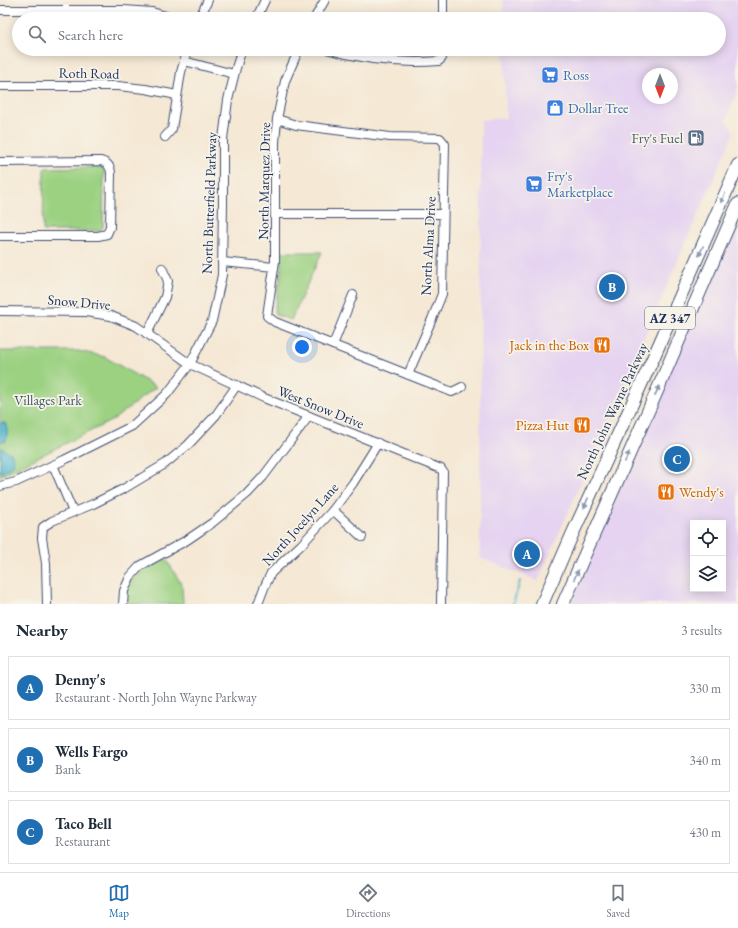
<!DOCTYPE html>
<html lang="en">
<head>
<meta charset="utf-8">
<style>
	body { margin:0; font-family:"EB Garamond",serif; background:#f6f6f7; color:#1f2937 }
	.controls { position:absolute; right:12px; bottom:12px; display:grid; overflow:hidden; border-radius:0px; box-shadow:0 2px 10px #0003 }
	.controls button { width:36px; height:36px; display:grid; place-items:center; padding:0; border:0; border-bottom:1px solid #e0e1e3; background:#fff; color:#1f2937; font:20px sans-serif }
	.compass { position:absolute; left:642px; top:68px; width:36px; height:36px; border-radius:50%; background:#fff; box-shadow:0 2px 10px #0003; rotate:180deg }
	.you { position:absolute; left:302px; top:347px; width:14px; height:14px; margin:-10px; border:3px solid #fff; border-radius:50%; background:#1a73e8; box-shadow:0 0 0 6px #1a73e833 }
	.badge { display:grid; place-items:center; width:26px; height:26px; border-radius:50%; background:#1f6fb2; color:#fff; font-size:13px; font-weight:700 }
	.pin { position:absolute; translate:-50% -50%; border:2px solid #fff; box-shadow:0 1px 4px #0006 }
	.list { margin:0; padding:0; list-style:none }
	h2 { display:flex; justify-content:space-between; align-items:center; height:52px; margin:0; padding:0 16px; font-size:17px }
	h2 small { font-size:13px; font-weight:400; color:#747a83 }
	.list li { display:grid; grid-template-columns:26px 1fr auto; gap:12px; align-items:center; box-sizing:border-box; height:64px; margin:0 8px 8px; padding:0 8px; border:1px solid #e0e1e3; border-radius:0px }
	.list b { display:block; font-size:15px; white-space:nowrap }
	.list p { margin:0; font-size:13px; white-space:nowrap; color:#747a83 }
	.list em { font-size:13px; font-style:normal; color:#747a83 }
	.icon { flex:none; width:22px; height:22px; fill:none; stroke:currentColor; stroke-width:2; stroke-linecap:round; stroke-linejoin:round }
	.map { position:relative; flex:none; width:738px; height:604px; overflow:hidden }
	.search { position:absolute; background:#fff; box-shadow:0 2px 10px #0003; left:12px; right:12px; top:12px; height:44px; display:flex; align-items:center; gap:10px; box-sizing:border-box; padding:0 14px; border-radius:22px; color:#747a83; font-size:15px }
	.sheet { height:268px; background:#fff }
	nav { display:flex; justify-content:space-around; align-items:center; box-sizing:border-box; height:56px; border-top:1px solid #e0e1e3; background:#fff; font-size:11px; color:#747a83 }
	nav a { display:grid; justify-items:center; gap:2px }
	nav .on { color:#1f6fb2 }
	.map>svg:first-child { display:block }
	.built { fill:#e5d3f1; fill-rule:evenodd }
	.green { fill:#9cd182; stroke:#5c8070 }
	.water { fill:#53b7d2; stroke:#377398 }
	.lines { fill:none; stroke-linecap:round; stroke-linejoin:round }
	.stream { stroke:#53b7d2; stroke-width:2 }
	.minor-casing { stroke:#3c4b70; stroke-width:10 }
	.highway-casing { stroke:#3c4b70; stroke-width:14 }
	.minor { stroke:#fff; stroke-width:8 }
	.highway { stroke:#fff; stroke-width:12 }
	.oneway { fill:#8d97ae }
	.labels { text-anchor:middle; dominant-baseline:central; stroke-width:3.5; stroke-linejoin:round; paint-order:stroke }
	.shield { fill:#f7f3e8; stroke:#5d6a87; stroke-width:1 }
	.shield-label { font-size:13px; font-weight:bold; fill:#1b2f5e }
	.street-label { font-size:14px; fill:#1b2f5e; stroke:#f7f3e8 }
	.shop-label { font-size:14px; fill:#366cbe; stroke:#f7f3e8; text-anchor:start }
	.service-label { font-size:14px; fill:#4e5e75; stroke:#f7f3e8; text-anchor:end }
	.food-label { font-size:14px; fill:#c56008; stroke:#f7f3e8; text-anchor:end }
	.park-label { font-size:14px; fill:#3b5867; stroke:#f7f3e8 }
</style>
</head>
<body>
<div class="map">
<svg width="738" height="604" viewBox="0 0 738 604">
	<rect width="100%" height="100%" fill="#f7f3e8"/>
	<filter id="ink" filterUnits="userSpaceOnUse"><feTurbulence type="fractalNoise" baseFrequency=".025" numOctaves="2"/><feDisplacementMap in="SourceGraphic" scale="8" xChannelSelector="R" yChannelSelector="G"/><feConvolveMatrix kernelMatrix="1 2 1 2 8 2 1 2 1" color-interpolation-filters="sRGB"/></filter>
	<filter id="wash" filterUnits="userSpaceOnUse"><feTurbulence type="fractalNoise" baseFrequency=".012" numOctaves="4" result="noise"/><feDisplacementMap in="SourceGraphic" scale="16" xChannelSelector="R" yChannelSelector="G"/><feGaussianBlur stdDeviation="0.9" result="paint"/><feColorMatrix in="noise" values="0 0 0 0 0 0 0 0 0 0 0 0 0 0 0 0 0 1.4 0 .05"/><feComposite in="paint" operator="in"/></filter>
	<g filter="url(#wash)">
		<rect width="100%" height="100%" fill="#f5e8d4"/>
		<!-- built -->
		<g class="built">
			<path d="M503 0H738V88L726 120 734 132 538 581 480 558 481 120 506 118 504 49H719V19H503ZM648 74H672V98H648Z"/>
			<path d="M738 206V604H571ZM693 523H723V589H693Z"/>
		</g>
		<!-- green -->
		<g class="green">
			<path d="M98 167 104 170 103 227 100 231H43L44 168Z"/>
			<path d="M281 252H322L291 320 276 315 274 311 281 275Z"/>
			<path d="M0 351H79L105 357 156 387 113 420 0 476Z"/>
			<path d="M166 559 182 585 183 604H127C127 600 126 595 127 591 130 573 152 566 166 559Z"/>
		</g>
		<!-- water -->
		<g class="water">
			<path d="M0 423H5C8 429 7 435 6 441H0Z"/>
			<path d="M0 449H3L12 454 14 464 3 472H0Z"/>
		</g>
		<g class="lines">
			<!-- stream -->
			<path class="stream" d="M513 604 520 581"/>
		</g>
	</g>
	<g filter="url(#ink)">
		<g class="lines">
			<!-- minor casing -->
			<g class="minor-casing">
				<g id="minor">
					<path d="M443 0V19"/>
					<path d="M0 10H124L152 12 176 19"/>
					<path d="M199 19 208 0"/>
					<path d="M256 19 265 0"/>
					<path d="M314 19 325 0"/>
					<path d="M299 49 285 81 277 119 275 142V261L267 316 275 322 452 392 462 387"/>
					<path d="M326 49C364 60 400 64 439 61L442 58 443 49"/>
					<path d="M184 61 234 74"/>
					<path d="M0 86H118L145 89 172 94 177 96"/>
					<path d="M277 119 296 125 390 137 440 138 445 144 442 294 432 319 410 370 409 375"/>
					<path d="M165 137 172 129 181 72 188 49"/>
					<path d="M0 162 101 161C108 163 111 167 111 174L110 227 107 234 98 236H0"/>
					<path d="M275 214H443"/>
					<path d="M222 262 274 267"/>
					<path d="M0 311 86 312 111 316 136 326 190 364 264 398 441 469 443 472 441 604"/>
					<path d="M147 334 165 297 168 281 162 268"/>
					<path d="M333 345 353 295"/>
					<path d="M53 465 73 512"/>
					<path d="M0 486 16 482 64 460 132 426 167 394 190 364 212 321 222 275 223 202V139L228 100 236 68 242 49"/>
					<path d="M333 510 362 537"/>
					<path d="M47 604 46 563 42 538 43 527 52 521 93 504 125 488 165 464 188 445 216 415 237 385"/>
					<path d="M123 604 124 591 130 577 140 566 187 540 212 523 247 494 263 477 309 416"/>
					<path d="M258 604 264 588 271 573 301 545 333 510 353 483 378 443"/>
				</g>
			</g>
			<!-- highway casing -->
			<g class="highway-casing">
				<g id="highway">
					<path d="M542 604 572 535 655 354 738 165"/>
					<path d="M563 604 657 391 738 204"/>
				</g>
			</g>
			<!-- minor -->
			<use href="#minor" class="minor"/>
			<!-- highway -->
			<use href="#highway" class="highway"/>
		</g>
		<!-- one-way arrows -->
		<defs><path id="oneway-solid" d="M-6-.8H1V-3.2L6.5 0L1 3.2V.8H-6Z"/></defs>
		<g class="oneway">
			<use href="#oneway-solid" transform="translate(723 198) rotate(114)"/>
			<use href="#oneway-solid" transform="translate(701 251) rotate(114)"/>
			<use href="#oneway-solid" transform="translate(657 391) rotate(-66)"/>
			<use href="#oneway-solid" transform="translate(627 457) rotate(-66)"/>
			<use href="#oneway-solid" transform="translate(586 503) rotate(114)"/>
			<use href="#oneway-solid" transform="translate(576 575) rotate(-66)"/>
		</g>
	</g>
	<!-- icons -->
	<defs>
		<g id="supermarket-square" transform="scale(0.9)"><rect x="-9" y="-9" width="18" height="18" rx="4" fill="#3f7fe0" stroke="#f7f3e8"/><path d="M-6-5.5h2.5l.6 2H6L4.5 2H-2.5L-4.4-4H-6ZM-1.5 3.2a1.3 1.3 0 1 0 .1 0ZM3 3.2a1.3 1.3 0 1 0 .1 0Z" fill="#fff"/></g>
		<g id="shop-square" transform="scale(0.9)"><rect x="-9" y="-9" width="18" height="18" rx="4" fill="#3f7fe0" stroke="#f7f3e8"/><path d="M-5-2.5h2.3a2.7 3.5 0 0 1 5.4 0H5L5.5 6h-11ZM-1.5-2.5h3a1.5 2.3 0 0 0-3 0Z" fill="#fff"/></g>
		<g id="fuel-square" transform="scale(0.9)"><rect x="-9" y="-9" width="18" height="18" rx="4" fill="#5c6f8a" stroke="#f7f3e8"/><path d="M-5.5-6h7V0h2V4h1.3V-2.5L3-4.5l.8-.8L6-3V5H2.5V1h-1V6h-7ZM-4.2-4.7v3.2H.2V-4.7Z" fill="#fff"/></g>
		<g id="restaurant-square" transform="scale(0.9)"><rect x="-9" y="-9" width="18" height="18" rx="4" fill="#e8710a" stroke="#f7f3e8"/><path d="M-5-6h1v4h1v-4h1v4h1v-4h1v5L-1.5 .5V6h-2V.5L-5-1ZM5-6V6H3V1.5H1.5Q1.5-4 5-6Z" fill="#fff"/></g>
	</defs>
	<g fill-rule="evenodd">
		<use href="#supermarket-square" x="550" y="75"/>
		<use href="#shop-square" x="555" y="108"/>
		<use href="#fuel-square" x="696" y="138"/>
		<use href="#supermarket-square" x="534" y="184"/>
		<use href="#restaurant-square" x="602" y="345"/>
		<use href="#restaurant-square" x="582" y="425"/>
		<use href="#restaurant-square" x="666" y="492"/>
	</g>
	<g class="labels">
		<!-- shield labels -->
		<rect class="shield" x="645" y="307" width="50" height="22" rx="3"/>
		<g class="shield-label">
			<text x="670" y="318">AZ 347</text>
		</g>
		<!-- street labels -->
		<g class="street-label">
			<text transform="translate(89 73) rotate(1)">Roth Road</text>
			<text transform="translate(264 181) rotate(-89)">North Marquez Drive</text>
			<text transform="translate(209 203) rotate(-88)">North Butterfield Parkway</text>
			<text transform="translate(428 246) rotate(-87)">North Alma Drive</text>
			<text transform="translate(79 302) rotate(5)">Snow Drive</text>
			<text transform="translate(321 407) rotate(22)">West Snow Drive</text>
			<text transform="translate(612 411) rotate(-65)">North John Wayne Parkway</text>
			<text transform="translate(300 524) rotate(-48)">North Jocelyn Lane</text>
		</g>
		<!-- shop labels -->
		<g class="shop-label">
			<text x="563" y="75">Ross</text>
			<text x="568" y="108">Dollar Tree</text>
			<text x="547" y="176">Fry's<tspan x="547" dy="16">Marketplace</tspan></text>
		</g>
		<!-- service labels -->
		<g class="service-label">
			<text x="683" y="138">Fry's Fuel</text>
		</g>
		<!-- food labels -->
		<g class="food-label">
			<text x="589" y="345">Jack in the Box</text>
			<text x="569" y="425">Pizza Hut</text>
			<text x="679" y="492" text-anchor="start">Wendy's</text>
		</g>
		<!-- park labels -->
		<g class="park-label">
			<text x="48" y="400">Villages Park</text>
		</g>
	</g>
</svg>
<div class="controls">
<button><svg class="icon" aria-label="locate" viewBox="0 0 24 24"><circle cx="12" cy="12" r="6"/><path d="M12 2v4M12 18v4M2 12h4M18 12h4"/></svg></button>
<button><svg class="icon" aria-label="layers" viewBox="0 0 24 24"><path d="M12 4l9 5-9 5-9-5zM3 14l9 5 9-5"/></svg></button>
</div>
<svg class="compass" viewBox="-18 -18 36 36"><path d="M0-13l5 13h-10z" fill="#e53935"/><path d="M0 13l5-13h-10z" fill="#747a83"/></svg>
<div class="you"></div>
<div class="pin badge" style="left:527px;top:554px">A</div>
<div class="pin badge" style="left:612px;top:287px">B</div>
<div class="pin badge" style="left:677px;top:459px">C</div>
<div class="search"><svg class="icon" aria-label="search" viewBox="0 0 24 24"><circle cx="10" cy="10" r="6"/><path d="M15 15l6 6"/></svg>Search here</div>
</div>
<section class="sheet">
<h2>Nearby<small>3 results</small></h2>
<ul class="list">
<li><span class="badge">A</span><div><b>Denny's</b><p>Restaurant · North John Wayne Parkway</p></div><em>330 m</em></li>
<li><span class="badge">B</span><div><b>Wells Fargo</b><p>Bank</p></div><em>340 m</em></li>
<li><span class="badge">C</span><div><b>Taco Bell</b><p>Restaurant</p></div><em>430 m</em></li>
</ul>
</section>
<nav>
<a class="on"><svg class="icon" aria-label="map" viewBox="0 0 24 24"><path d="M3 6l6-2 6 2 6-2v14l-6 2-6-2-6 2zM9 4v14M15 6v14"/></svg>Map</a>
<a><svg class="icon" aria-label="directions" viewBox="0 0 24 24"><path d="M12 3l9 9-9 9-9-9zM9 14v-3h6M13 9l2 2-2 2"/></svg>Directions</a>
<a><svg class="icon" aria-label="saved" viewBox="0 0 24 24"><path d="M7 4h10v16l-5-4-5 4z"/></svg>Saved</a>
</nav>
</body>
</html>
